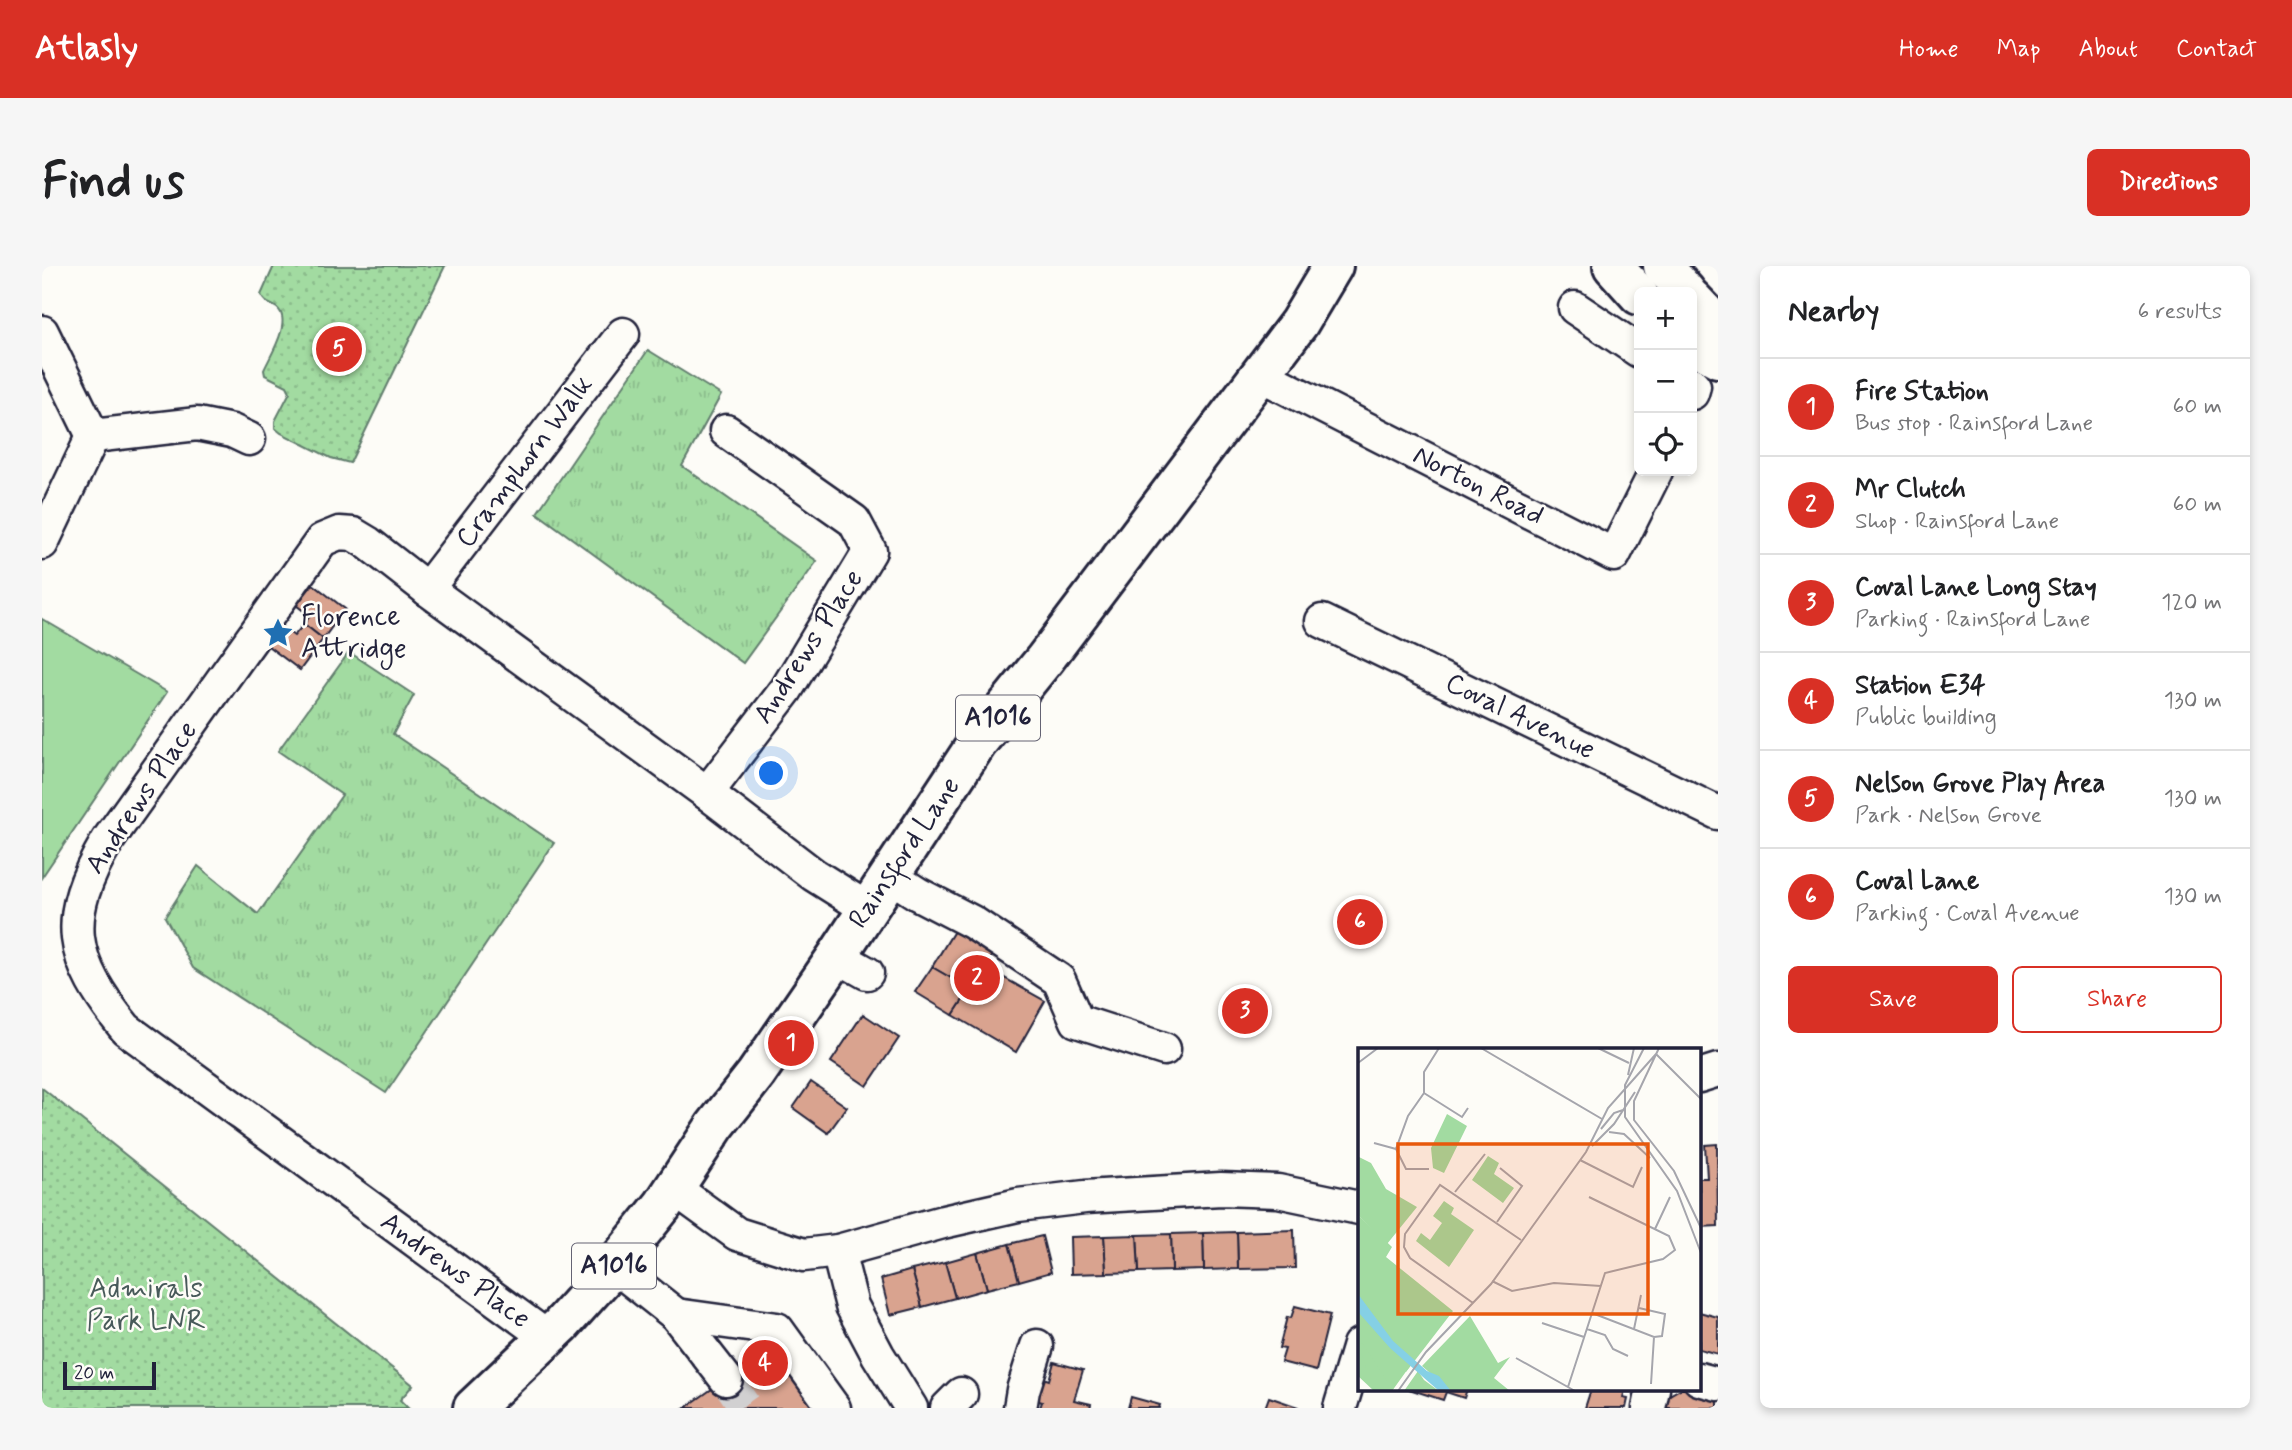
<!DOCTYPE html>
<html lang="en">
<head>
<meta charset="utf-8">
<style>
	body { margin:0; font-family:Mynerve,sans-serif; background:#f6f6f6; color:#202124 }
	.controls { position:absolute; right:21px; top:21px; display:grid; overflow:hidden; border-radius:10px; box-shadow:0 4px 10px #0003 }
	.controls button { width:63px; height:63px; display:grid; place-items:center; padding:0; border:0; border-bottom:2px solid #e0e0e0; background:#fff; color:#202124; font:35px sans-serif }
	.scale { position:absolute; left:21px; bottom:18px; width:93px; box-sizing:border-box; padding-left:7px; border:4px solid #22223b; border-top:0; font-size:19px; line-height:24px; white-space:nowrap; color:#22223b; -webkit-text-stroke:5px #fdfcf7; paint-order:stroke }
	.you { position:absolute; left:730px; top:508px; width:24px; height:24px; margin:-18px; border:5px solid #fff; border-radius:50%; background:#1a73e8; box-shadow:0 0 0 10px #1a73e833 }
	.badge { display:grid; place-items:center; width:46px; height:46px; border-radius:50%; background:#d93025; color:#fff; font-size:23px; font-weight:700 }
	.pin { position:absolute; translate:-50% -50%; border:4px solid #fff; box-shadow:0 2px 7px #0006 }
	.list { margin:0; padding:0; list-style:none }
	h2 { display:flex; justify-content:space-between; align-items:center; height:91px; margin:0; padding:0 28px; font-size:30px }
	h2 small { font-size:23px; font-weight:400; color:#757577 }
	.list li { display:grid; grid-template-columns:46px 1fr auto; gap:21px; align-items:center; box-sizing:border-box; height:98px; padding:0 28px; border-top:2px solid #e0e0e0 }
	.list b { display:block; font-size:26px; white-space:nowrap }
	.list p { margin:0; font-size:23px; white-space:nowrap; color:#757577 }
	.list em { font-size:23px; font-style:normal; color:#757577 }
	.actions { display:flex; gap:14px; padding:21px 28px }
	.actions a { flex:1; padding:16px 0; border:2px solid #d93025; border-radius:10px; text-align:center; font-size:24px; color:#d93025 }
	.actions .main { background:#d93025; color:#fff }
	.icon { flex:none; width:38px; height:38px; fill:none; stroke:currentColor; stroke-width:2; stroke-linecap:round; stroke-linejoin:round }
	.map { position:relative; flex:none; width:1676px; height:1142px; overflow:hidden; border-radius:10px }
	header { display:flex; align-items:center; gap:42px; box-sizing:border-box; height:98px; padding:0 35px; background:#d93025; color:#fff }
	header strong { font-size:33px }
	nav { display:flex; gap:38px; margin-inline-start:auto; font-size:24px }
	.intro { display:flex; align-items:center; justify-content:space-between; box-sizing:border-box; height:168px; padding:0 42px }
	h1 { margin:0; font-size:49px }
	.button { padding:18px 32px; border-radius:10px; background:#d93025; color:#fff; font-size:24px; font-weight:700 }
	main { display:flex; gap:42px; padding:0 42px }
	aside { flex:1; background:#fff; border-radius:10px; box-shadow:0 4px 10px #0003 }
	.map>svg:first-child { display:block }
	.grass { fill:url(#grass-tufts); stroke:#627e6e; stroke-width:2 }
	.park { fill:url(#park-dots); stroke:#627e6e; stroke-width:2 }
	.garden { fill:#a2dba1; stroke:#627e6e; stroke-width:2 }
	.building { fill:#d9a38f; stroke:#22223b; stroke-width:2 }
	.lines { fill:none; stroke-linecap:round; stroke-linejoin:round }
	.minor-tunnel { stroke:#d1d0d1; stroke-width:32; stroke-dasharray:32 16; stroke-linecap:butt }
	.minor-casing { stroke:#22223b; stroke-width:37 }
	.major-casing { stroke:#22223b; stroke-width:44 }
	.minor { stroke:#fdfcf7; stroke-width:32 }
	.major { stroke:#fdfcf7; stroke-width:38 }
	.labels { text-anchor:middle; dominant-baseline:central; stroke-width:5; stroke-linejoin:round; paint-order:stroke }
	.shield { fill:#fdfcf7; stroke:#646373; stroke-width:2 }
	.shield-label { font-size:26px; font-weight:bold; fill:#22223b }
	.street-label { font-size:28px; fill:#22223b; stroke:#fdfcf7 }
	.poi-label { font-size:28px; fill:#22223b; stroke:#fdfcf7; text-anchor:start }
	.park-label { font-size:28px; fill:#485a5a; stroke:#fdfcf7 }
	.inset-road { fill:none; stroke:#a5a5ac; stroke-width:2 }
	.view { fill:#e8590c; fill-opacity:0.15; stroke:#e8590c; stroke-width:3.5 }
	.inset-edge { fill:none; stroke:#22223b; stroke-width:3.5 }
</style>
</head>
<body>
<header>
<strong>Atlasly</strong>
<nav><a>Home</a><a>Map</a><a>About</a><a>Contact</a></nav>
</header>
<div class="intro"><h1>Find us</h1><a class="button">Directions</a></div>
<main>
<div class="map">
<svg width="1676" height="1142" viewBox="0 0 1676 1142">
	<defs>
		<pattern id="grass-tufts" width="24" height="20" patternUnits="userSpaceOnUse" patternTransform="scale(1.75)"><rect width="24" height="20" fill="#a2dba1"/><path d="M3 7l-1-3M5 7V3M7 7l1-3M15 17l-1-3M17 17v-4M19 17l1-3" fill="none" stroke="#8bbc8c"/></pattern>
		<pattern id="park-dots" width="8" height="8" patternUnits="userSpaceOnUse" patternTransform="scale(1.75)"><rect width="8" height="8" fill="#a2dba1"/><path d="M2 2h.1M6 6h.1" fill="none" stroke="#8bbc8c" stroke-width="1.8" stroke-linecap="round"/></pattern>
	</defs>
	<rect width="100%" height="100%" fill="#fdfcf7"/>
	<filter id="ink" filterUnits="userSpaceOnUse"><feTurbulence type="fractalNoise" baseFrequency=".0143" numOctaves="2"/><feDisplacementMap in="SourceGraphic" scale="14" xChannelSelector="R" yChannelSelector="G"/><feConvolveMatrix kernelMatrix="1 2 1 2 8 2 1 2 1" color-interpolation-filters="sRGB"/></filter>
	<g filter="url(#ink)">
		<!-- grass -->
		<g class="grass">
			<path d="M606 84 679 129 640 200 775 295 701 397 495 247Z"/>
			<path d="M307 386 372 429 351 468 512 577 344 827 151 702 123 651 156 600 216 648 300 529 236 485Z"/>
		</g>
		<!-- park -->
		<g class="park">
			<path d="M232 0H403L308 197 289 192 239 167 233 162V155L248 126 245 120 223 109 222 104C228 90 251 55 235 42 228 37 223 38 219 29Z"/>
			<path d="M0 822 371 1119 358 1134 366 1142H0Z"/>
		</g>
		<!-- garden -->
		<path class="garden" d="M0 353 125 426 0 611Z"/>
		<!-- building -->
		<g class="building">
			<path d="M271 318 303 343 281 373 262 358 268 350 254 339Z"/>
			<path d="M262 358 281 373 258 404 226 380 240 361 252 370Z"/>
			<path d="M917 657 955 681 943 701 1003 735 974 786 911 749 928 723 890 701Z"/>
			<path d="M890 701 928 723 911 749 873 726Z"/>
			<path d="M821 748 857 772 825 820 789 796Z"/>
			<path d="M769 816 805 841 786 867 751 842Z"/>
			<path d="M1675 878 1676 960 1658 961 1657 912H1665L1663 879Z"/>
			<path d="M1252 964 1253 1002 1196 1003 1195 966Z"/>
			<path d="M1195 966 1196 1003 1162 1004 1161 967Z"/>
			<path d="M1161 967 1162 1004 1130 1005 1129 968Z"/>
			<path d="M1129 968 1130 1005 1097 1006 1095 969Z"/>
			<path d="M1095 969 1097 1006 1064 1007 1062 970Z"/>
			<path d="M1000 970 1009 1006 977 1015 967 978Z"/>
			<path d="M1062 970 1064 1007 1029 1008 1028 971Z"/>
			<path d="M967 978 977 1015 945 1023 935 987Z"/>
			<path d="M935 987 945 1023 913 1032 903 996Z"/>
			<path d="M903 996 913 1032 880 1041 870 1004Z"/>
			<path d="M870 1004 880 1041 848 1049 839 1013Z"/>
			<path d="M1253 1040 1288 1049 1274 1105 1239 1096 1243 1083 1237 1082 1245 1051 1249 1052Z"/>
			<path d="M1657 1046 1676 1051V1088L1657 1083Z"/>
			<path d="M729 1081 773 1142H643L684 1113Z"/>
			<path d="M1012 1096 1041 1104 1032 1134 1049 1138 1048 1142H998L1000 1136 988 1132 995 1110 1007 1114Z"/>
			<path d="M1367 1123H1425L1422 1132 1404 1126 1401 1134Z"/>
			<path d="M1549 1123H1583L1581 1132 1586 1133 1584 1142H1543Z"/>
			<path d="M1638 1123H1652L1676 1128V1142H1623L1626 1130Z"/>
			<path d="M1089 1131 1118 1139 1117 1142H1086Z"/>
			<path d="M1227 1131 1256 1141V1142H1223Z"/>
		</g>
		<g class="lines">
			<!-- minor-tunnel -->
			<path class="minor-tunnel" d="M684 1113 704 1142"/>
			<!-- minor casing -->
			<g class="minor-casing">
				<g id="minor">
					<path d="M1533 42 1597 85"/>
					<path d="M0 66 51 170 155 158 190 165 207 173"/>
					<path d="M1217 108 1572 289 1614 205"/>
					<path d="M1650 118 1652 120 1650 127"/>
					<path d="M0 277 51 170"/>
					<path d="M385 323 581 68"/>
					<path d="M1280 355 1676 547"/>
					<path d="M665 527 744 424 828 285 812 255 684 165"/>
					<path d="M848 610 876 628 930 656 1017 714 1035 755 1122 783"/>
					<path d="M795 690 825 707"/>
					<path d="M1657 810 1676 804"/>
					<path d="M633 923 695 968 762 989 796 985 901 956 976 939 1043 931 1179 923 1236 925 1317 942"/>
					<path d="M796 985 810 1040 836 1089 869 1142"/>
					<path d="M572 1000 634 1049 684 1113"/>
					<path d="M634 1049 735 1063 792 1142"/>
					<path d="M505 1071 84 763C27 693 19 653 66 574L280 274 297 267 311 268 326 277 385 323 665 527 772 609 826 643"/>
					<path d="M1657 1113 1676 1118"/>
					<path d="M905 1142 919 1128"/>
					<path d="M978 1142 981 1124 995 1080"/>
					<path d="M1298 1142 1317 1079"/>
					<path d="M1607 1142 1611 1123"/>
				</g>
			</g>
			<!-- major casing -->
			<g class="major-casing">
				<g id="major">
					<path d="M1571 0 1597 29"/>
					<path d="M1621 0 1644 26"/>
					<path d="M1650 33 1676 60"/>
					<path d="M1650 78 1676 92"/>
					<path d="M431 1142 519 1059 572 1000 621 939 673 860 714 808 795 690 935 477 1003 393 1257 57 1291 0"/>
				</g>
			</g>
			<!-- minor -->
			<use href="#minor" class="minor"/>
			<!-- major -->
			<use href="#major" class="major"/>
		</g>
	</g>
	<!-- icons -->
	<defs>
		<g id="sight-bare" transform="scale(2.415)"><path d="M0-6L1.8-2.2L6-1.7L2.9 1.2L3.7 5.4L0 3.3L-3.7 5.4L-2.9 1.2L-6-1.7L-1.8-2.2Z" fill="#1f6fb2" stroke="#fdfcf7" stroke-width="2.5" paint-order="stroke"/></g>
	</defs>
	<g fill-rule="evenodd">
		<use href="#sight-bare" x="236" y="367"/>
	</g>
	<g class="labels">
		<!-- shield labels -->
		<g class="shield">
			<rect x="914" y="429.5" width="84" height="45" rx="5"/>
			<rect x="530" y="977.5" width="84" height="45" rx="5"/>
		</g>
		<g class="shield-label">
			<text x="956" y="452">A1016</text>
			<text x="572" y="1000">A1016</text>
		</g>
		<!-- street labels -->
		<g class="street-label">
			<text transform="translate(483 196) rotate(-53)">Cramphorn Walk</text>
			<text transform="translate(1436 220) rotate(27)">Norton Road</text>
			<text transform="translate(767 381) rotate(-57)">Andrews Place</text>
			<text transform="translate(1478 451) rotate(26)">Coval Avenue</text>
			<text transform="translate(100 532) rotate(-56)">Andrews Place</text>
			<text transform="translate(863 587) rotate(-56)">Rainsford Lane</text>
			<text transform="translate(413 1005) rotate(36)">Andrews Place</text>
		</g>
		<!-- poi labels -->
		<g class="poi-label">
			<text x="259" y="351">Florence<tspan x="259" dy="32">Attridge</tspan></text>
		</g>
		<!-- park labels -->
		<g class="park-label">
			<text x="104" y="1023">Admirals<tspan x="104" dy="32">Park LNR</tspan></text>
		</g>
	</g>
	<!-- overview -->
	<g transform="translate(1316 782)">
		<rect width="343" height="343" fill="#fdfcf7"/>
		<path d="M130 108 141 115 136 126 156 140 145 155 114 132ZM86 153 96 160 93 166 116 182 91 219 58 193 63 185 72 192 84 175 75 168ZM0 262 52 318 34 343H16L0 328Z" fill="#a2dba1"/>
		<path d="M0 295 5 296 29 333 38 335 34 343 14 341 19 330 8 320Z" fill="#a2dba1"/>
		<path d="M89 66 109 78 86 125 75 120 73 100ZM0 167 34 199 28 209 95 263 48 324 0 271ZM112 268 140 315 152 309 136 330 152 343H93L64 318ZM60 323 66 332 81 343H46Z" fill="#a2dba1"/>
		<path d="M1 109 13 115 28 141 59 159 29 196 0 167Z" fill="#a2dba1"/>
		<path d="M0 246 35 293 69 323 81 328 93 343H81L32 300 1 265Z" fill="#85d0e5"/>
		<path class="inset-road" d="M81 0 66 24V45L104 69 110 60M123 0 244 71M240 0 271 15M286 0 267 37V69L319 143 343 205M301 0 276 53V72L316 123 343 180M298 6 343 51M0 15 20 0M270 27 276 0M66 45 50 68 38 101 48 121H71M243 81 256 65 265 62M251 84 266 86 292 110M16 95 38 101M234 98 256 76 277 44M222 112 275 139 284 119M97 144 127 106M139 174 164 138 142 120M297 181 312 149M134 233 154 243 196 235 243 238M115 255 52 210 46 199 47 186 82 137 163 192M234 265 296 289 304 288 307 266 281 260M184 275 226 289M229 281 247 287 255 301 270 308M276 281 283 247M158 310 217 343M293 336 296 289M210 339 247 225 305 211 317 202 311 188 231 149M40 343 68 304 133 236 228 104 250 60 298 6"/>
		<path class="view" d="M40 96H290V266H40Z"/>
		<rect width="343" height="343" class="inset-edge"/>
	</g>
</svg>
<div class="controls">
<button>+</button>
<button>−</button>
<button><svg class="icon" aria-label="locate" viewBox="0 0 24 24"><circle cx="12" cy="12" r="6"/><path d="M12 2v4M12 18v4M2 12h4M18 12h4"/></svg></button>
</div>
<div class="scale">20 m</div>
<div class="you"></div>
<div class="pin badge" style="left:749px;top:777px">1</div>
<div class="pin badge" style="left:935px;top:712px">2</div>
<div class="pin badge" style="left:1203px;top:745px">3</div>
<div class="pin badge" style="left:723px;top:1097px">4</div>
<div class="pin badge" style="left:297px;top:83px">5</div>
<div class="pin badge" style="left:1318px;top:656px">6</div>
</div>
<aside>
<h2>Nearby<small>6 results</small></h2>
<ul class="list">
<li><span class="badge">1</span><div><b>Fire Station</b><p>Bus stop · Rainsford Lane</p></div><em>60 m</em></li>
<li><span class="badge">2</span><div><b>Mr Clutch</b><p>Shop · Rainsford Lane</p></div><em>60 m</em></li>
<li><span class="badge">3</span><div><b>Coval Lane Long Stay</b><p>Parking · Rainsford Lane</p></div><em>120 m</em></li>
<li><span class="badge">4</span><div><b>Station E34</b><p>Public building</p></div><em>130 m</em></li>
<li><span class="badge">5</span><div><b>Nelson Grove Play Area</b><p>Park · Nelson Grove</p></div><em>130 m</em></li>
<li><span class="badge">6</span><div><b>Coval Lane</b><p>Parking · Coval Avenue</p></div><em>130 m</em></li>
</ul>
<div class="actions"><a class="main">Save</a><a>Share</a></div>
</aside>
</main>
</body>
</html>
